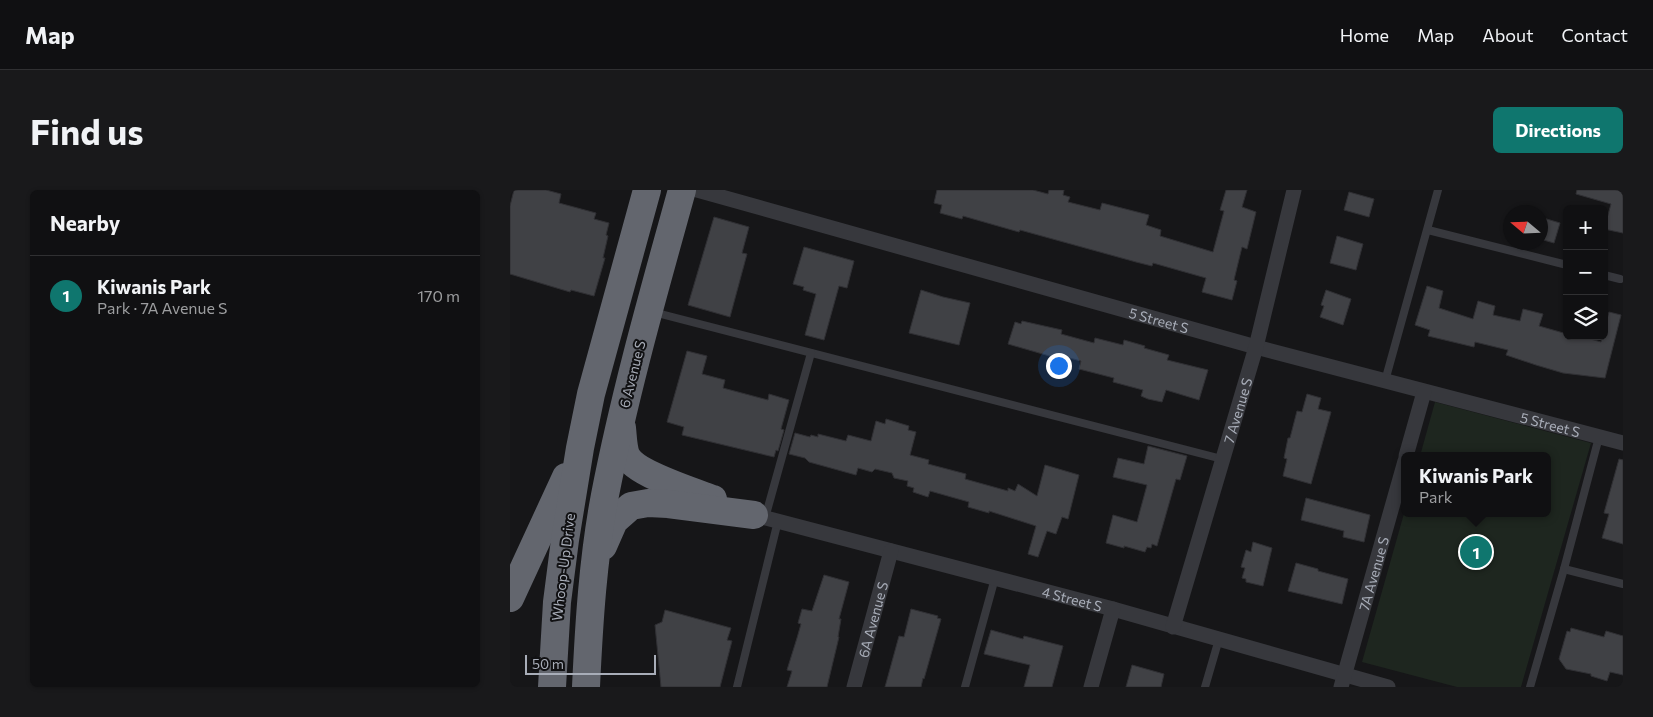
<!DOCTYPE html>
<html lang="en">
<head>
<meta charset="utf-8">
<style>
	body { margin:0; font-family:Commissioner,sans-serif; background:#19191b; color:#f1f3f6 }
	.controls { position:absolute; right:15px; top:15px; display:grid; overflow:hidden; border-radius:8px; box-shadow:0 1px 4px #0004 }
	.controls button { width:45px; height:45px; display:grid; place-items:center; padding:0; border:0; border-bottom:1px solid #303032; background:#101012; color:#f1f3f6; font:25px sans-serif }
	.compass { position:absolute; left:993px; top:15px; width:45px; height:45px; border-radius:50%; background:#101012; box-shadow:0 1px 4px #0004; rotate:289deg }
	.scale { position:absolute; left:15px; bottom:12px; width:131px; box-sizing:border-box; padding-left:5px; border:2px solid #a8adb8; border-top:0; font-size:14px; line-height:18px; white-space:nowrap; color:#a8adb8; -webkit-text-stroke:4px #111113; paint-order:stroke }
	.you { position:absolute; left:548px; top:175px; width:18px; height:18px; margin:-12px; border:4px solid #fff; border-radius:50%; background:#1a73e8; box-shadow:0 0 0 8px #1a73e833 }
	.badge { display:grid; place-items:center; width:32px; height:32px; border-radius:50%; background:#0f766e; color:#fff; font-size:16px; font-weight:700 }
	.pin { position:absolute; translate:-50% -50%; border:2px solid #fff; box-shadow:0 1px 5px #0006 }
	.popup { position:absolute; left:891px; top:262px; width:150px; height:65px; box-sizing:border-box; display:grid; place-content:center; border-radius:8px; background:#101012; filter:drop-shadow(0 1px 4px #0005); font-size:16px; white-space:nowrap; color:#9c9d9f }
	.popup b { font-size:19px; color:#f1f3f6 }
	.popup::after { content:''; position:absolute; left:50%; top:100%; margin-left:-10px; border:10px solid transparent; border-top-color:#101012 }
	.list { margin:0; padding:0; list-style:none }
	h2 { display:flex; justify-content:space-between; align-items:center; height:65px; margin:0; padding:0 20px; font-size:21px }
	h2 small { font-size:16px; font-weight:400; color:#9c9d9f }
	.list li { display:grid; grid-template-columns:32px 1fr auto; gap:15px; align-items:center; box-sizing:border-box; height:80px; padding:0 20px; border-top:1px solid #303032 }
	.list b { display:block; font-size:19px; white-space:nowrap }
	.list p { margin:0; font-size:16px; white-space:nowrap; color:#9c9d9f }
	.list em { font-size:16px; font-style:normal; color:#9c9d9f }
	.icon { flex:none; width:28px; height:28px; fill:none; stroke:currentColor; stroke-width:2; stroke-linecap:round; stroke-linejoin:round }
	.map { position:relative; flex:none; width:1113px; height:497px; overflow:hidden; border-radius:8px }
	header { display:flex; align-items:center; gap:30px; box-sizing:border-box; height:70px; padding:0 25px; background:#101012; border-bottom:1px solid #303032 }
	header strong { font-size:24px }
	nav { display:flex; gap:28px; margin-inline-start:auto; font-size:18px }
	.intro { display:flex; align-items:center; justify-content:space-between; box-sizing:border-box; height:120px; padding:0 30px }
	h1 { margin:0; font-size:35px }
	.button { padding:12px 22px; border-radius:8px; background:#0f766e; color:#fff; font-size:18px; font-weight:700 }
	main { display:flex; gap:30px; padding:0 30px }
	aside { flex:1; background:#101012; border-radius:8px; box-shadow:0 1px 4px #0004 }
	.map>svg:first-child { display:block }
	.green { fill:#1e261f }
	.building { fill:#404145; stroke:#303034 }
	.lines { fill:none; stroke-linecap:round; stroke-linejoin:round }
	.lane { stroke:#37383d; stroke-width:8 }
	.street { stroke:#37383d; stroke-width:15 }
	.highway { stroke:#63666e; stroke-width:28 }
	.labels { text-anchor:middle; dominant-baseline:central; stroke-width:4; stroke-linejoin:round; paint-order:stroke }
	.street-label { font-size:14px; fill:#a8adb8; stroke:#111113 }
</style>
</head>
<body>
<header>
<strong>Map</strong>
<nav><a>Home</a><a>Map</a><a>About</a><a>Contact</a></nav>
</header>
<div class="intro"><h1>Find us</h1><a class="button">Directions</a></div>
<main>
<aside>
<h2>Nearby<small></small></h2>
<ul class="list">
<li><span class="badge">1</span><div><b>Kiwanis Park</b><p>Park · 7A Avenue S</p></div><em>170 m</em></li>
</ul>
</aside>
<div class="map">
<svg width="1113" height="497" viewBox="0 0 1113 497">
	<rect width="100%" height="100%" fill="#161618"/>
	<!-- green -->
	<path class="green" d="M925 212 1081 253 1011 497H947L852 472 895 320V323H1037V266H910Z"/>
	<!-- building -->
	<g class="building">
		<path d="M4 0H36L51 4 49 13 86 23 84 29 99 33 96 45 98 46 93 68H95L84 106 61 100 60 102 0 84V16Z"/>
		<path d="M427 0H523L538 4 539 0H554L553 5 560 7 558 12 590 20 592 13 639 25 636 35 651 40 650 46 703 62 714 21 710 20 716 0H737L732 17 746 22 737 59 732 57 724 90 727 91 722 110 692 102 696 88 643 73 642 76 626 72 510 40 509 42 453 26 452 29 430 23 432 15 424 13Z"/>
		<path d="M1067 0H1113V43L1094 39 1101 14 1066 4Z"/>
		<path d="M839 2 864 9 859 27 834 20Z"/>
		<path d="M204 27 239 37 232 63 237 64 220 127 178 115Z"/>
		<path d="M1030 27 1050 33 1044 53 1030 49Z"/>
		<path d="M827 46 853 54 846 80 820 73Z"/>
		<path d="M294 57 344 71 337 98 329 96 314 150 295 145 306 104 293 100 294 97 283 94Z"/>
		<path d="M917 96 933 101 929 118 963 129 968 111 985 116 983 125 1010 131 1013 119 1033 124 1029 136 1057 144V146H1070L1091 152 1092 146H1094V140L1099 122 1111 125 1095 188 1053 183 1026 175 996 165 998 160 965 152 964 157 918 146 920 140 905 135Z"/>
		<path d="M411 100 433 107 460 113 449 155 399 143Z"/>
		<path d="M816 100 841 109 833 135 810 127 814 116 811 115Z"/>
		<path d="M512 131 552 140 551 144 584 153 585 148 613 155 614 150 635 156 634 158 659 165 657 170 698 180 689 210 656 200 652 212 638 209 631 206 633 200 603 192 604 188 569 179 571 171 544 164 543 167 498 154 505 132 511 134Z"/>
		<path d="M177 161 197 166 192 184 215 190 213 198 258 210 259 204 279 210 271 239 274 240 268 261 266 260 264 267 172 245 174 237 157 232Z"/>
		<path d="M797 204 811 208 808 219 821 222 801 294 773 286 777 269 774 268 778 248H780L787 221 792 222Z"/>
		<path d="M376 229 399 236 398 240 406 242 400 265 419 270 418 274 456 284 455 289 498 301V298L505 301 508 294 527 306 535 275 569 285 558 329 552 327 546 344 537 341 528 367 518 364 526 336 479 321V323L458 317 459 312 420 301 418 307 403 302 404 298 397 296 398 291 384 288 382 283 365 279 362 282 348 278 346 285 299 272 295 268 279 264 285 243 300 247 301 245 308 247V244L336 251 338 245 361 251 366 231 375 234Z"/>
		<path d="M638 256 677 266 670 290 666 289 647 356 642 354 641 358 637 357 635 362 614 356V358L596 353 603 325 627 332 637 295 603 287 608 268 634 274Z"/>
		<path d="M1109 269 1113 270V354L1092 348 1099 324 1094 323Z"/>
		<path d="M796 308 860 325 854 352 833 347 834 341 791 330Z"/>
		<path d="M743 352 762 358 753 396 736 392V389L732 388 735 378 731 377 736 360 741 362Z"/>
		<path d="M786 373 808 379V381L838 389 832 414 778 401Z"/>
		<path d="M314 385 339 392 329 429H331L328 447H329L317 497H277L282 481 277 480 287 448 291 434 288 433 292 419 302 421Z"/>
		<path d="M401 419 428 426 427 428 431 429 414 489 413 488 411 497H375L389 446 394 447Z"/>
		<path d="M155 420 221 438 217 450 222 451 210 497H151L145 435 152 432Z"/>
		<path d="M1061 438 1094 447 1096 441 1113 446V485L1100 482 1097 491 1081 486V484L1056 479 1049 469 1057 441 1060 442Z"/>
		<path d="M481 440 513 449 514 446 553 456 542 497H514L520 475 474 464Z"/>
		<path d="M622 475 654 484 651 497H616Z"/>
	</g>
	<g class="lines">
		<!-- lane -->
		<g class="lane">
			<path d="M918 40 1057 75"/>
			<path d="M1094 85 1110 89"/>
			<path d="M143 122 712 269"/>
			<path d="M875 191 928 0"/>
			<path d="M255 328 301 163"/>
			<path d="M1054 379 1113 394"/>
			<path d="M227 497 268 331"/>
			<path d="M455 497 485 388"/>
			<path d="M695 497 709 449"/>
			<path d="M1020 497 1054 379 1089 247"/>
		</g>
		<!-- street -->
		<g class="street">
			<path id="s1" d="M187 0 746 157 1113 253"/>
			<path d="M896 266 914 202"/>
			<path id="s2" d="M244 325 603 419 878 497"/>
			<path id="s3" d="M663 437 746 157 784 0"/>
			<path id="s4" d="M344 497 381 361"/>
			<path d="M581 497 603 419"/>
			<path id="s5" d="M831 497 895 271"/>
		</g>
		<!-- highway -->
		<g class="highway">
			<path d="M112 238C113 247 113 257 116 265 124 283 184 302 203 309"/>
			<path d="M93 356 104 331 121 316 138 313 158 314 244 325"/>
			<path d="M0 408 56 287"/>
			<path d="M42 497 47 412 55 350 70 258 81 204 137 0"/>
			<path d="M76 497C79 433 83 368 95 305 115 202 144 101 172 0"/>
		</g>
	</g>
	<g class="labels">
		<!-- street labels -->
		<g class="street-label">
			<text stroke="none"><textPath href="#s1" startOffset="480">5 Street S</textPath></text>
			<text transform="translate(122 184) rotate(-76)">6 Avenue S</text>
			<text stroke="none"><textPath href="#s3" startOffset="226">7 Avenue S</textPath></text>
			<text stroke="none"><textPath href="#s1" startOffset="885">5 Street S</textPath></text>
			<text transform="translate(53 377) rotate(-83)">Whoop-Up Drive</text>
			<text stroke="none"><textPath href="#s5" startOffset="118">7A Avenue S</textPath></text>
			<text stroke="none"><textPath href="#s2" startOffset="329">4 Street S</textPath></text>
			<text stroke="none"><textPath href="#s4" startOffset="70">6A Avenue S</textPath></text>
		</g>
	</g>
</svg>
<div class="controls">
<button>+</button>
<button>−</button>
<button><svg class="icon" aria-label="layers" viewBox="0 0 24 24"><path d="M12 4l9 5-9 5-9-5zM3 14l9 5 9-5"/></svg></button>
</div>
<svg class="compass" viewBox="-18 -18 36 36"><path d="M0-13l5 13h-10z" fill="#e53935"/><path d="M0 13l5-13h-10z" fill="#9c9d9f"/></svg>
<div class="scale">50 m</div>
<div class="you"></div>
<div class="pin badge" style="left:966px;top:362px">1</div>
<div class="popup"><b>Kiwanis Park</b>Park</div>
</div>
</main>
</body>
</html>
